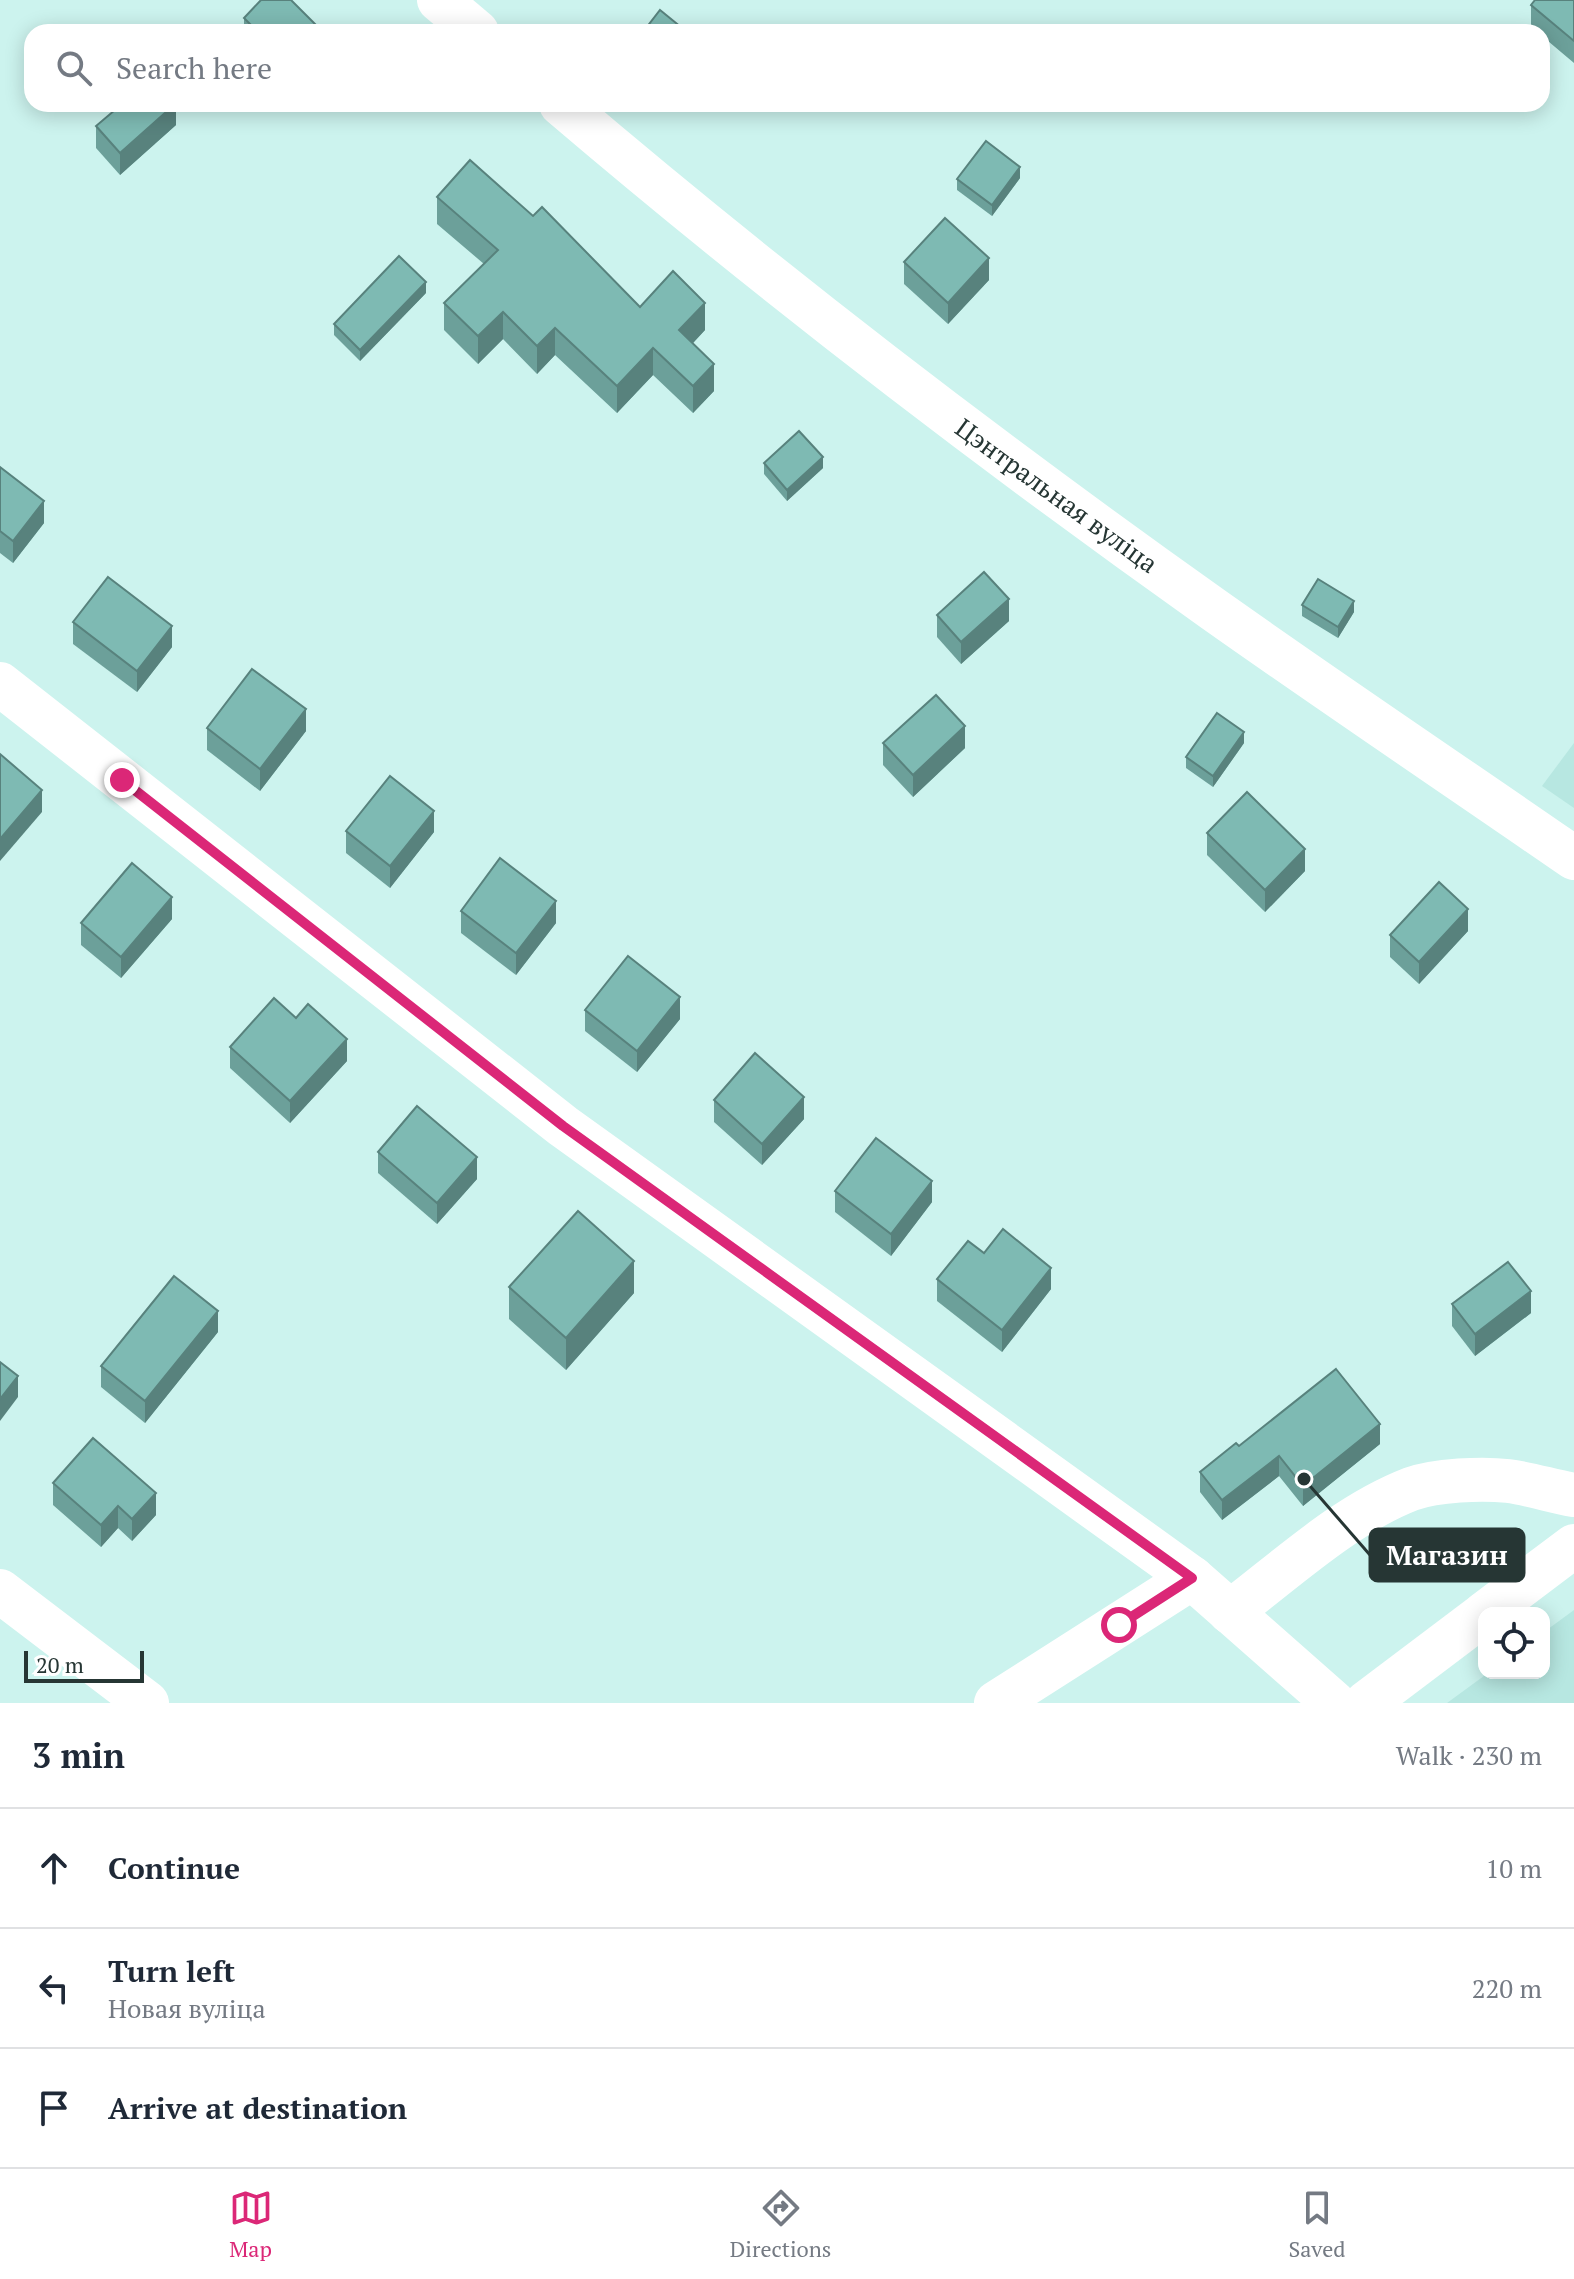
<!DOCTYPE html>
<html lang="en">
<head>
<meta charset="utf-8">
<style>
	body { margin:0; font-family:"PT Serif",serif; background:#f2f2f3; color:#1f2937 }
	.controls { position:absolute; right:24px; bottom:24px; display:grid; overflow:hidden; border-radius:16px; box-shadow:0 4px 20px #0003 }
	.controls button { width:72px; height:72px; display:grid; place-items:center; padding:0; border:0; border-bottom:2px solid #e0e1e3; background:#fff; color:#1f2937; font:40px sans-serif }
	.scale { position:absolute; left:24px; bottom:20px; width:120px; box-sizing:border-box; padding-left:8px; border:4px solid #263634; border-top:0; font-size:22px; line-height:28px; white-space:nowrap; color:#263634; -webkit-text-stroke:6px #fff; paint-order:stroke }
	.stop { position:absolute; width:24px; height:24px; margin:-18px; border:6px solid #db2777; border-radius:50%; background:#fff }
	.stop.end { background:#db2777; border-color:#fff; box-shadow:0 2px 8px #0008 }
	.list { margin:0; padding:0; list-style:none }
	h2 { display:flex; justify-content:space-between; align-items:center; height:104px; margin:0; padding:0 32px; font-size:34px }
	h2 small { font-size:26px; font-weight:400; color:#747a83 }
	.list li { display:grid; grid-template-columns:52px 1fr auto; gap:24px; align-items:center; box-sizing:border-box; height:120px; padding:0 32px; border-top:2px solid #e0e1e3 }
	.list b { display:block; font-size:30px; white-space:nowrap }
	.list p { margin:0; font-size:26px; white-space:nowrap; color:#747a83 }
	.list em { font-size:26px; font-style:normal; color:#747a83 }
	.icon { flex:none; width:44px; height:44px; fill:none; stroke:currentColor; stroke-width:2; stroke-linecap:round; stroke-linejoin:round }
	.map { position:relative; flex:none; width:1574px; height:1703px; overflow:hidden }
	.search { position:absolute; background:#fff; box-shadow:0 4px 20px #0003; left:24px; right:24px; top:24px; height:88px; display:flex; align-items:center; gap:20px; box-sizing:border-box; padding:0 28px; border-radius:24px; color:#747a83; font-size:30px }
	.sheet { height:464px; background:#fff }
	nav { display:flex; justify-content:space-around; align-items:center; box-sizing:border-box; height:112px; border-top:2px solid #e0e1e3; background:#fff; font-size:22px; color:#747a83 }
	nav a { display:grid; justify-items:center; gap:4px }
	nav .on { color:#db2777 }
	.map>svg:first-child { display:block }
	.built { fill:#b7e7e1 }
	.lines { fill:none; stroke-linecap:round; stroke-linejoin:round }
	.minor { stroke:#fff; stroke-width:44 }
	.major { stroke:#fff; stroke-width:44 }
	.wall { fill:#6ca09a }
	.shaded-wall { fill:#58827d }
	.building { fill:#7ebab3; stroke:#58827d; stroke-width:2 }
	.route { stroke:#db2777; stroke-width:10 }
	.labels { text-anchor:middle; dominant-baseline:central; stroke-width:6; stroke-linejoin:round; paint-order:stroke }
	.street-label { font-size:26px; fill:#263634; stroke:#fff }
	.leader { fill:none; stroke:#263634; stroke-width:3 }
	.callout-dot { fill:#263634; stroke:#fff; stroke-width:3 }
	.callout { fill:#263634; stroke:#263634; stroke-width:3 }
	.callout-label { font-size:28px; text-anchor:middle; font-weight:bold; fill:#fff }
</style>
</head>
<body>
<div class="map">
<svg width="1574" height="1703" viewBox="0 0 1574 1703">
	<rect width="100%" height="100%" fill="#ccf3ee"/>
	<!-- built -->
	<g class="built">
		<path d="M1574 743V808L1542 786Z"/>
		<path d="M1574 1610V1703H1447L1488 1673H1544V1632Z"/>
	</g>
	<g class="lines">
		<!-- minor -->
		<g class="minor">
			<path d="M439 0 477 32"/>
			<path d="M561 104C771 283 989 450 1213 609 1333 694 1454 775 1574 858"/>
			<path d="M0 684 563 1126 1192 1578 1334 1703"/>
			<path d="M0 1591 147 1703"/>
			<path d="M1230 1612C1287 1569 1344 1515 1411 1489 1436 1480 1482 1478 1508 1481 1530 1484 1552 1491 1574 1495"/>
			<path d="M996 1703 1192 1578"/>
		</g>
		<!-- major -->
		<g class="major">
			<path d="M1485 1613 1574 1546"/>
			<path d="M1366 1703 1484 1614"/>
		</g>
	</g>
	<!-- wall -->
	<g class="wall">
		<path d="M1574 0V63L1542 36V32H1537L1531 27V5Z"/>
		<path d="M244 18 323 32H244Z"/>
		<path d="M176 104V125L120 175 96 148V126Z"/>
		<path d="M1020 178 992 216 957 190V179Z"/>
		<path d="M437 197 533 216 640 307 705 330 693 343 714 391 693 413 653 375 617 413 555 355 537 374 503 339 478 364 444 330V303L484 264 437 224Z"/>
		<path d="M904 262 989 280 948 324 904 284Z"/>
		<path d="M426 293 360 361 334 335V324Z"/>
		<path d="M764 463 823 468 787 501 764 474Z"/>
		<path d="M0 467 44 523 13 563 0 553Z"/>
		<path d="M1302 605 1354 612 1338 638 1302 616Z"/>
		<path d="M937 615 1009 621 961 664 937 637Z"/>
		<path d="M73 622 172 647 137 692 73 644Z"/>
		<path d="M207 728 306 731 260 791 207 750Z"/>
		<path d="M883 743 965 748 913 797 883 765Z"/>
		<path d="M1244 743 1213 787 1186 768V757Z"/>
		<path d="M346 831 434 832 390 888 346 853Z"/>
		<path d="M1207 833 1305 871 1265 912 1207 855Z"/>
		<path d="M461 911 556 923 516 975 461 933Z"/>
		<path d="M172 919 121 978 81 945V923Z"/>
		<path d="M1468 931 1419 984 1390 957V935Z"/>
		<path d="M585 1010 680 1019 637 1072 585 1031Z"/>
		<path d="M296 1018 347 1061 290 1123 230 1068V1047Z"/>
		<path d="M714 1100 804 1119 762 1165 714 1122Z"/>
		<path d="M378 1152 477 1179 437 1224 378 1173Z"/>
		<path d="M835 1191 932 1202 891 1256 835 1212Z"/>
		<path d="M984 1253 1051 1289 1002 1352 937 1301V1279Z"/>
		<path d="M509 1287 634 1293 566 1370 509 1319Z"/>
		<path d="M1452 1304 1531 1313 1475 1356 1452 1326Z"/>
		<path d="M218 1332 145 1423 101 1387V1366Z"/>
		<path d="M1380 1444 1303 1506 1279 1476 1222 1520 1200 1492V1472L1239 1446Z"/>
		<path d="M53 1483 156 1515 132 1541 118 1528 101 1547 53 1505Z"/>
	</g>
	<!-- shaded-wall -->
	<g class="shaded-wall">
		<path d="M175 104H176V125L120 175V153Z"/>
		<path d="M1020 167V178L992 216V205Z"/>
		<path d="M989 258V280L948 324V303Z"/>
		<path d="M426 282V293L360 361V350Z"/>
		<path d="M705 303V330L679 358V330Z"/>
		<path d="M503 312V339L478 364V336Z"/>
		<path d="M555 328V355L537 374V346Z"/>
		<path d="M653 348V375L617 413V386Z"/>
		<path d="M714 364V391L693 413V386Z"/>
		<path d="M823 457V468L787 501V490Z"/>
		<path d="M44 501V523L13 563V541Z"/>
		<path d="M1009 599V621L961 664V642Z"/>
		<path d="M1354 601V612L1338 638V627Z"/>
		<path d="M172 626V647L137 692V671Z"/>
		<path d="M306 709V731L260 791V769Z"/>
		<path d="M965 726V748L913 797V775Z"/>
		<path d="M1244 732V743L1213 787V776Z"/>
		<path d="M42 790V812L0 861V839Z"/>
		<path d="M434 811V832L390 888V866Z"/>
		<path d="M1305 849V871L1265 912V890Z"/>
		<path d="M172 897V919L121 978V957Z"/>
		<path d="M556 901V923L516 975V953Z"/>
		<path d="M1468 909V931L1419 984V962Z"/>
		<path d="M680 997V1019L637 1072V1051Z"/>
		<path d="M347 1039V1061L290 1123V1101Z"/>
		<path d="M804 1097V1119L762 1165V1144Z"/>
		<path d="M477 1157V1179L437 1224V1203Z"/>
		<path d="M932 1181V1202L891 1256V1234Z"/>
		<path d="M634 1261V1293L566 1370V1338Z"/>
		<path d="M1051 1268V1289L1002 1352V1330Z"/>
		<path d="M1531 1291V1313L1475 1356V1334Z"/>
		<path d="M218 1311V1332L145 1423V1401Z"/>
		<path d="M18 1376V1397L0 1421V1399Z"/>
		<path d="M1380 1424V1444L1303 1506V1486Z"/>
		<path d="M1279 1456V1476L1222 1520V1500Z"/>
		<path d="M156 1493V1515L132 1541V1519Z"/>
		<path d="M118 1506V1528L101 1547V1525Z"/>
	</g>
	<!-- building -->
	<g class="building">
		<path d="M261 0H291L323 32H258L244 18Z"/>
		<path d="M1535 0H1574V41L1531 5Z"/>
		<path d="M660 10 687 32H643Z"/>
		<path d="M122 104H175L120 153 96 126Z"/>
		<path d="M986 141 1020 167 992 205 957 179Z"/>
		<path d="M470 160 533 216 542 207 640 307 673 271 705 303 679 330 714 364 693 386 653 348 617 386 555 328 537 346 503 312 478 336 444 303 498 250 437 197Z"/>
		<path d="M945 218 989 258 948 303 904 262Z"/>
		<path d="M399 256 426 282 360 350 334 324Z"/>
		<path d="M799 431 823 457 787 490 764 463Z"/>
		<path d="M0 467 44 501 13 541 0 531Z"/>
		<path d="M984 572 1009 599 961 642 937 615Z"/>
		<path d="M108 577 172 626 137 671 73 622Z"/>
		<path d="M1318 579 1354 601 1338 627 1302 605Z"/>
		<path d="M252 669 306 709 260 769 207 728Z"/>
		<path d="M936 695 965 726 913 775 883 743Z"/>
		<path d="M1217 713 1244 732 1213 776 1186 757Z"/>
		<path d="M0 754 42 790 0 839Z"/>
		<path d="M390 776 434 811 390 866 346 831Z"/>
		<path d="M1247 792 1305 849 1265 890 1207 833Z"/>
		<path d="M500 858 556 901 516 953 461 911Z"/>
		<path d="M132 863 172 897 121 957 81 923Z"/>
		<path d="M1439 882 1468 909 1419 962 1390 935Z"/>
		<path d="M628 956 680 997 637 1051 585 1010Z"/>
		<path d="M274 998 296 1018 308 1004 347 1039 290 1101 230 1047Z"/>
		<path d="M755 1053 804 1097 762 1144 714 1100Z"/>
		<path d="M417 1106 477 1157 437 1203 378 1152Z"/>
		<path d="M876 1138 932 1181 891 1234 835 1191Z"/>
		<path d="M578 1211 634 1261 566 1338 509 1287Z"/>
		<path d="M1003 1229 1051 1268 1002 1330 937 1279 968 1241 984 1253Z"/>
		<path d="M1508 1262 1531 1291 1475 1334 1452 1304Z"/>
		<path d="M174 1276 218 1311 145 1401 101 1366Z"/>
		<path d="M0 1362 18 1376 0 1399Z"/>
		<path d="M1336 1369 1380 1424 1303 1486 1279 1456 1222 1500 1200 1472 1236 1443 1239 1446Z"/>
		<path d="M93 1438 156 1493 132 1519 118 1506 101 1525 53 1483Z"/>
	</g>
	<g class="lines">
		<!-- route -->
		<path class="route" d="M122 780 563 1126 1192 1578 1119 1625"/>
	</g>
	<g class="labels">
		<!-- street labels -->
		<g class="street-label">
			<text transform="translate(1057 495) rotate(36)">Цэнтральная вуліца</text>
		</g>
	</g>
	<!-- callouts -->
	<path class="leader" d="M1304 1479L1370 1555"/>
	<circle class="callout-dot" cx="1304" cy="1479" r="8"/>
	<rect class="callout" x="1370" y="1529" width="154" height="52" rx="8"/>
	<g class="callout-label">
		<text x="1447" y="1565">Магазин</text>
	</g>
</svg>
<div class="controls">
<button><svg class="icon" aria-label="locate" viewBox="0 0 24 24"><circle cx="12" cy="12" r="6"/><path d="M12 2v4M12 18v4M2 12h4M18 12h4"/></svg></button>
</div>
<div class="scale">20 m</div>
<div class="stop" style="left:1119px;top:1625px"></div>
<div class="stop end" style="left:122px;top:780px"></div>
<div class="search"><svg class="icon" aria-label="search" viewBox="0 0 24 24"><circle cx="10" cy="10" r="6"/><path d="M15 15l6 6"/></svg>Search here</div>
</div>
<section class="sheet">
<h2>3 min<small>Walk · 230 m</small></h2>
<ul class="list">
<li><svg class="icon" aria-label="ahead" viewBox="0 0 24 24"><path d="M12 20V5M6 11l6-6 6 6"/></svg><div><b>Continue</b></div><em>10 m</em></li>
<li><svg class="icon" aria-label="left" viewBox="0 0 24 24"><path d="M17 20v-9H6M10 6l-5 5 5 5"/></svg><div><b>Turn left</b><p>Новая вуліца</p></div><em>220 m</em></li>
<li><svg class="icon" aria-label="arrive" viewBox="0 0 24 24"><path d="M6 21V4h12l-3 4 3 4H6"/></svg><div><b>Arrive at destination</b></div></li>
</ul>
</section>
<nav>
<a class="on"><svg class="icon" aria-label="map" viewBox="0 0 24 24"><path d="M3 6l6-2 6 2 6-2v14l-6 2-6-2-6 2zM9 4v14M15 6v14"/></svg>Map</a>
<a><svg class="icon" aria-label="directions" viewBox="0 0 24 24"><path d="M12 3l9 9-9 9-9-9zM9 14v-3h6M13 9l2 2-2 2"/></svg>Directions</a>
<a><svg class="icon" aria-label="saved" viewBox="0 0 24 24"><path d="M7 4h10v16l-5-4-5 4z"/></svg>Saved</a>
</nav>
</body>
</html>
